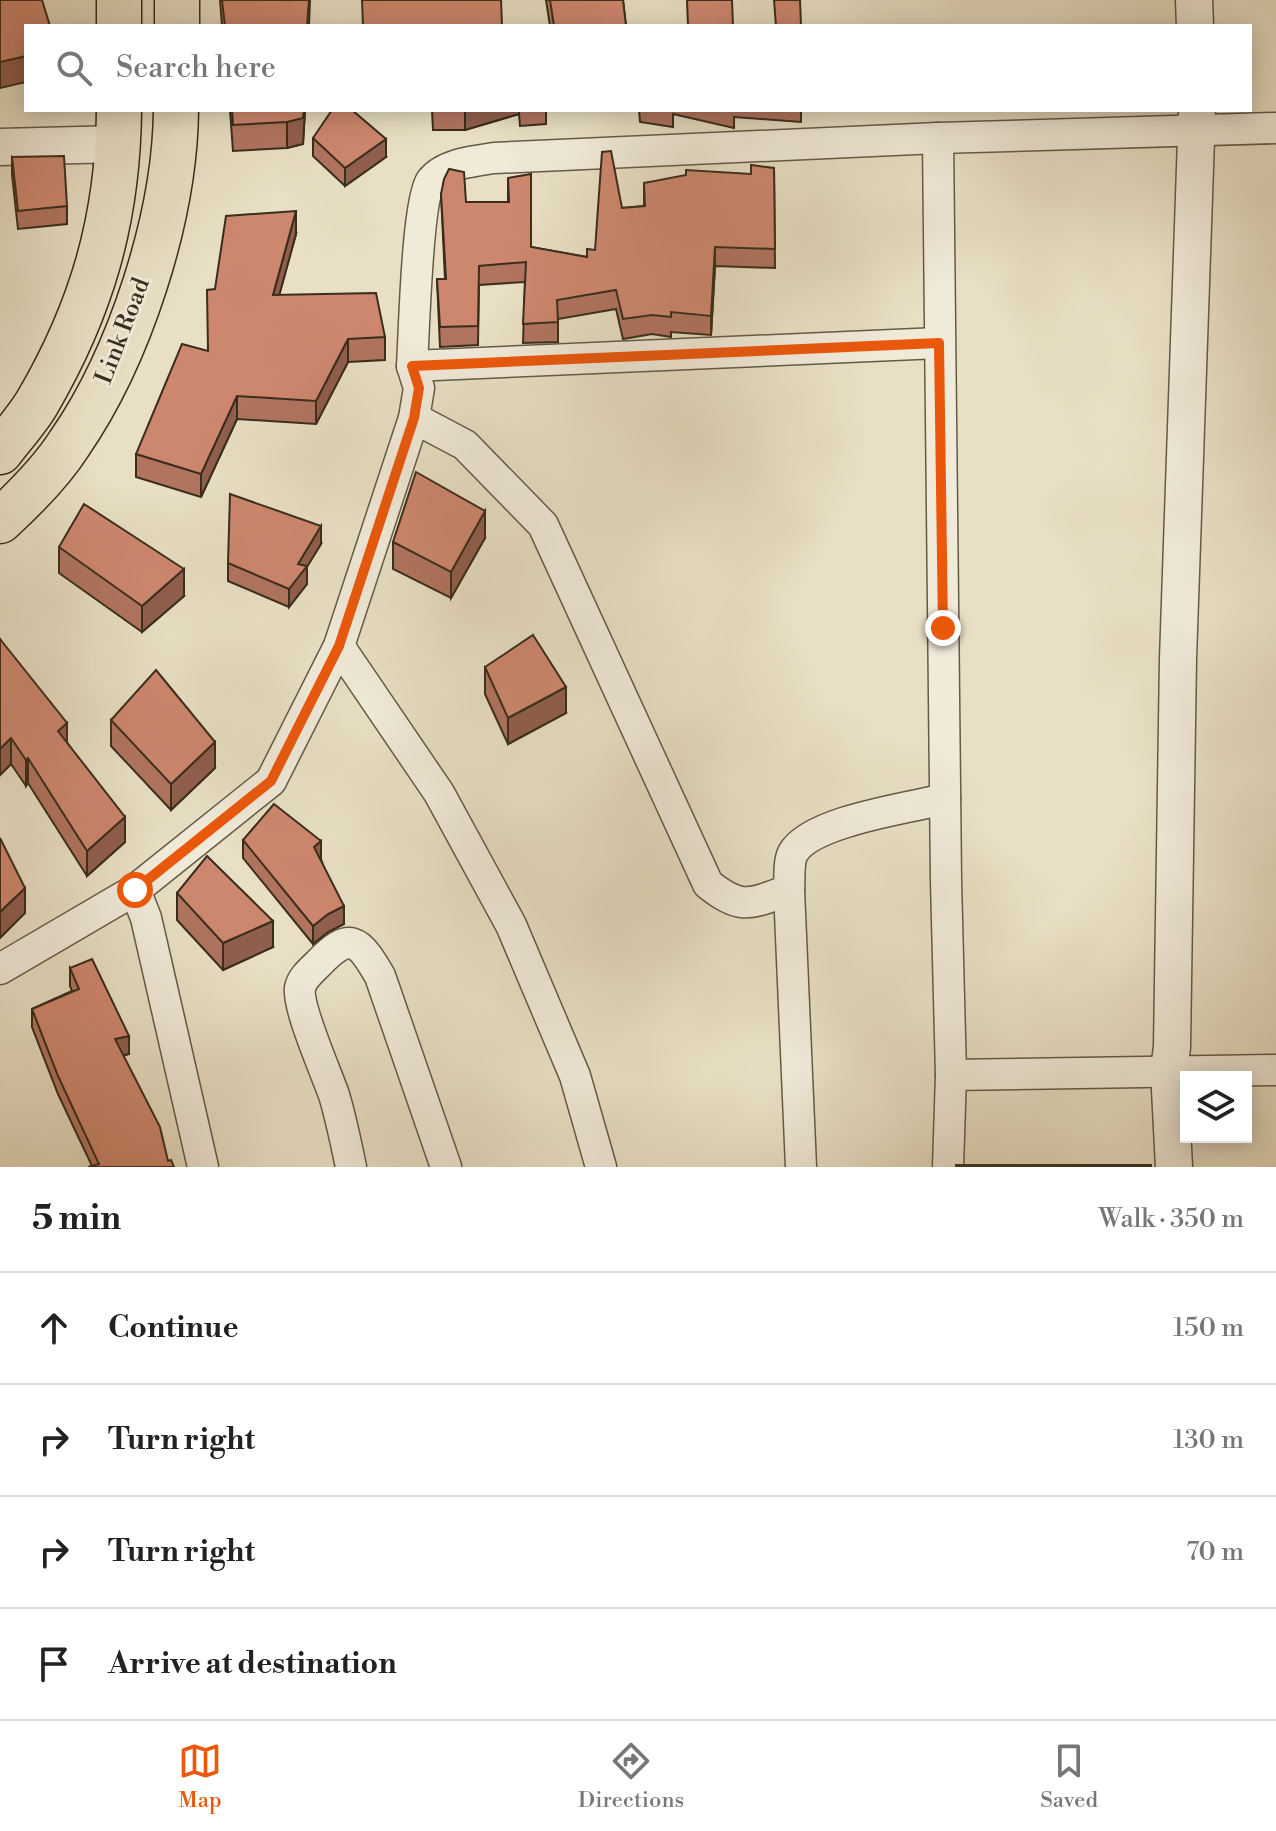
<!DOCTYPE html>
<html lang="en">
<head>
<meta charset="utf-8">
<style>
	body { margin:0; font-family:"Libre Bodoni",serif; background:#f6f6f6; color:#222 }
	.controls { position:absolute; right:24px; bottom:24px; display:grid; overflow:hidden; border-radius:0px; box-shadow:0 4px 20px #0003 }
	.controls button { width:72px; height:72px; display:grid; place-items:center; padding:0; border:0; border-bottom:2px solid #e0e0e0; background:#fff; color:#222; font:40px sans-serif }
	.stop { position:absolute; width:24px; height:24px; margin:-18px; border:6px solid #ea580c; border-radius:50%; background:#fff }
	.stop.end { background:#ea580c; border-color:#fff; box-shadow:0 2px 8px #0008 }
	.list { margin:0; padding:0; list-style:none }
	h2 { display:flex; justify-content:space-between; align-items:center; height:104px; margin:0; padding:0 32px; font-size:34px }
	h2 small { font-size:26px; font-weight:400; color:#767676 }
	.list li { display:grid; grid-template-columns:52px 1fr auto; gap:24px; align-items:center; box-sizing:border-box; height:112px; padding:0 32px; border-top:2px solid #e0e0e0 }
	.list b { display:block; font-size:30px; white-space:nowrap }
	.list em { font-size:26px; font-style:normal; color:#767676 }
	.icon { flex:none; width:44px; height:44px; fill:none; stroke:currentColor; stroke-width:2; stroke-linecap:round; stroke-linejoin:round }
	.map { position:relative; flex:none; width:1276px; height:1167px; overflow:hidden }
	.search { position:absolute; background:#fff; box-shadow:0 4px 20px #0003; left:24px; right:24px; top:24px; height:88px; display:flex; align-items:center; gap:20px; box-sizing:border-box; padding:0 28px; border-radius:0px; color:#767676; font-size:30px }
	.sheet { height:552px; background:#fff }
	nav { display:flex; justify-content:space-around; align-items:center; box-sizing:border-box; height:112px; border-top:2px solid #e0e0e0; background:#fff; font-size:22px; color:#767676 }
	nav a { display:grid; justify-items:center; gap:4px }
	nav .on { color:#ea580c }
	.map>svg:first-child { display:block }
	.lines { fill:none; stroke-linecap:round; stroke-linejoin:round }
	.minor-casing { stroke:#665a46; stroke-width:33 }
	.tertiary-casing { stroke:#665a46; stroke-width:39 }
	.primary-casing { stroke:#3b2d1c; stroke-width:47 }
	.minor { stroke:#f0ead9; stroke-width:30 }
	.tertiary { stroke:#f0ead9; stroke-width:36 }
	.primary { stroke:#e8dfc4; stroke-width:44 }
	.wall { fill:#b0745f; stroke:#3b2d1c; stroke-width:2 }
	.shaded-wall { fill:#905e4d; stroke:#3b2d1c; stroke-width:2 }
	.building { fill:#cd876e; stroke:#3b2d1c; stroke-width:2 }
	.route { stroke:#ea580c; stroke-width:10 }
	.labels { text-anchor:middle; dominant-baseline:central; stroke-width:6; stroke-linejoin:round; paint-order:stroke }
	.street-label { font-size:24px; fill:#3b2d1c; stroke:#f0ead9 }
</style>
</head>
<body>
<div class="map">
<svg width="1276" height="1167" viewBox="0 0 1276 1167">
	<rect width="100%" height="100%" fill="#e8dfc4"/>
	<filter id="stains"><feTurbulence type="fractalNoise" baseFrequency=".0025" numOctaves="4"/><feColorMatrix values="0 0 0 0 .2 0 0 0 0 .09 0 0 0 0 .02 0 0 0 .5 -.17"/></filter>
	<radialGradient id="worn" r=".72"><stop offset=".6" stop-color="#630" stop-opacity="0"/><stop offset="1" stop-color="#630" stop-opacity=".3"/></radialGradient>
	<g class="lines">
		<!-- minor casing -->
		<g class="minor-casing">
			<g id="minor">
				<path d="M938 138 946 881 951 1075 948 1167"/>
				<path d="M412 366 939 343"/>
				<path d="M414 418 465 445 543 525 708 884C742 911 750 904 789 890 790 880 788 862 793 853 811 821 909 808 945 799"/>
				<path d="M339 646 439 793 511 925 575 1076 601 1167"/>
				<path d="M135 890 146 918 203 1167"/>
				<path d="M789 890 801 1167"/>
				<path d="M0 969 135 890 271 781 339 646 414 418 419 388 412 366C414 335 417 200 431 181 444 164 474 161 494 158L938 138 1276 128"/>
				<path d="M951 1075 1276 1070"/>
				<path d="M351 1167C346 1143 341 1118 334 1095 326 1072 297 1007 300 988 302 978 311 971 318 964 350 930 359 940 380 976L446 1167"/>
			</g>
		</g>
		<!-- tertiary casing -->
		<g class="tertiary-casing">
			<g id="tertiary">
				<path d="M1194 0 1195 26"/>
				<path d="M0 147 119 144"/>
				<path d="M1174 1167 1169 1070 1172 1047 1178 659 1197 110"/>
			</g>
		</g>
		<!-- primary casing -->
		<g class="primary-casing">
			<g id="primary">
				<path d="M119 26V0"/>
				<path d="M177 26V0"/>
				<path d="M0 452C12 436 27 420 37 403 92 309 118 219 119 110"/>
				<path d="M0 521C24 499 51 472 69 444 130 356 175 217 176 110"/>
			</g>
		</g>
		<!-- minor -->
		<use href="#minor" class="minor"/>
		<!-- tertiary -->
		<use href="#tertiary" class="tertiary"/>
		<!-- primary -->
		<use href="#primary" class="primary"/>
	</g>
	<!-- wall -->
	<g class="wall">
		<path d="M220 0H310L309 26H222Z"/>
		<path d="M546 0H623L626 26H550Z"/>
		<path d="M230 110H305L303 144 287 148 233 151Z"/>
		<path d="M432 110H546V124L520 126 519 114 465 130H433Z"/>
		<path d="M639 110H801V122L734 117V128L673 114V127L640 122Z"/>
		<path d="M313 138 386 157 345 186 313 156Z"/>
		<path d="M12 157 67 206V224L18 229 12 175Z"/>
		<path d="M774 168 775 268 715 266 711 335 671 332V337L652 334 623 339 616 309 558 319V342L523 343 525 282 479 285 478 345 440 347 437 279H445L441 194 466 202H508V178L531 247 587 257 595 250 622 208 644 206V183L751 174Z"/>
		<path d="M296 234 279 295 385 337V360L348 362 316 424 237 419 201 497 136 477V454L208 351 215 289Z"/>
		<path d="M485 538 451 598 393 569V542Z"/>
		<path d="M321 544 307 566V584L289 607 228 581V563Z"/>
		<path d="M59 547 184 596 142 632 59 573Z"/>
		<path d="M0 639 67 742 125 842 87 876 28 783 26 786 11 764 0 775Z"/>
		<path d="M485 667 566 713 508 744 485 694Z"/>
		<path d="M111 720 215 768 171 810 111 746Z"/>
		<path d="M243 840 321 859 344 924 328 932 313 944 243 858Z"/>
		<path d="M177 893 273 947 223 970 177 920Z"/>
		<path d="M70 968 129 1054 123 1056 168 1161 92 1166 58 1094 32 1027V1009L72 991 70 986Z"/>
	</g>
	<!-- shaded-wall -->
	<g class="shaded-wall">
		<path d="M26 56V82L0 88V62Z"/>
		<path d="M304 110H305L303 144 287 148V122Z"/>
		<path d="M465 110H519V114L465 130Z"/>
		<path d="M386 139V157L345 186V168Z"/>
		<path d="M296 211V234L273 318V295Z"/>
		<path d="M715 247V266L711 335V316Z"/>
		<path d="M348 339V362L316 424V401Z"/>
		<path d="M237 396V419L201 497V474Z"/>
		<path d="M485 511V538L451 598V572Z"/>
		<path d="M321 526V544L307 567V584L289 607V589L298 564Z"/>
		<path d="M184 569V596L142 632V606Z"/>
		<path d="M566 687V713L508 744V718Z"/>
		<path d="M67 723V748L58 731Z"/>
		<path d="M11 738V764L0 775V749Z"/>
		<path d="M215 742V768L171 810V784Z"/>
		<path d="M28 758V783L26 786V760Z"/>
		<path d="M125 817V842L87 876V851Z"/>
		<path d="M321 841V859L314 865V847Z"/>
		<path d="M25 888V913L0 938V912Z"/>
		<path d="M344 906V924L328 932 313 944V926L328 914Z"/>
		<path d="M273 921V947L223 970V943Z"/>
		<path d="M129 1036V1054L115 1057V1039Z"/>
	</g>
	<!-- building -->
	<g class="building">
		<path d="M0 0H42L50 26H26V56L0 62Z"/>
		<path d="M222 0H309L307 26H225Z"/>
		<path d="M362 0H501L502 26H363Z"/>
		<path d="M550 0H623L626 26H554Z"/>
		<path d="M687 0H732L733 26H688Z"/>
		<path d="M774 0H800L801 26H776Z"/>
		<path d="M232 110H304L303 118 287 122 233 125Z"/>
		<path d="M332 110H352L386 139 345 168 313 138Z"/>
		<path d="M611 151 622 208 645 206 644 183 686 175V170L751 174V165L774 168 775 249 715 247 711 316 671 312V317L652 315 623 319 616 290 557 300 558 322 523 324 526 262 479 266 478 326 440 327 437 279H446L441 194 444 179 449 169 464 172 466 202H509L508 178 531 174V247L587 257V249L595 250 602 152Z"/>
		<path d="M64 156 67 206 18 211 12 157Z"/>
		<path d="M296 211 273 295 376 293 385 337 348 339 316 401 237 396 201 474 136 454 182 344 208 351 207 290 215 289 226 216Z"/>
		<path d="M416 472 485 511 451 572 393 542Z"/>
		<path d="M230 494 321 526 298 564 307 566 289 589 228 563Z"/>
		<path d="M84 504 184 569 142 606 59 547Z"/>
		<path d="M533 635 566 687 508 718 485 667Z"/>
		<path d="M0 639 67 723 58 731 125 817 87 851 28 758 26 760 11 738 0 749Z"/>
		<path d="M156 670 215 742 171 784 111 720Z"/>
		<path d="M274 804 321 841 314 847 344 906 328 914 313 926 243 840Z"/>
		<path d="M0 838 25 888 0 912Z"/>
		<path d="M207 856 273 921 223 943 177 893Z"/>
		<path d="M92 959 129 1036 115 1039 160 1127 168 1161 171 1160 174 1167H88L99 1164 58 1076 32 1009 79 989 70 968Z"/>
		<rect x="956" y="1165" width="195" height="2"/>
	</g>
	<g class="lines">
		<!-- route -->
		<path class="route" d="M135 890 271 781 339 646 414 418 419 388 412 366 939 343 943 628"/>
	</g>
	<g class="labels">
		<!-- street labels -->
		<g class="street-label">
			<text transform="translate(123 331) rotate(-69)">Link Road</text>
		</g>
	</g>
	<rect width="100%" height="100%" filter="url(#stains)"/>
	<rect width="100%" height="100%" fill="url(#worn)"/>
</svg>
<div class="controls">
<button><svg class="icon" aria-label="layers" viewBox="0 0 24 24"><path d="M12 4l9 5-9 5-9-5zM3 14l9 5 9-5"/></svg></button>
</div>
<div class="stop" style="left:135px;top:890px"></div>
<div class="stop end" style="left:943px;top:628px"></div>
<div class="search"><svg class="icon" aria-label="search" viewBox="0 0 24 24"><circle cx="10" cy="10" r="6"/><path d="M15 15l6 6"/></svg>Search here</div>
</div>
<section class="sheet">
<h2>5 min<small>Walk · 350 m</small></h2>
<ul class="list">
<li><svg class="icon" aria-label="ahead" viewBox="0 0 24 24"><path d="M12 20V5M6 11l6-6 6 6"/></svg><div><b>Continue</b></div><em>150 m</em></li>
<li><svg class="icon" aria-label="right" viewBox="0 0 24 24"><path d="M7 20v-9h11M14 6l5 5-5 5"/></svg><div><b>Turn right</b></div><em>130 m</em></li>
<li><svg class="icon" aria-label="right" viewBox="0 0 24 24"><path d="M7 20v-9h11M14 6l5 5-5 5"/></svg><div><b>Turn right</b></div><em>70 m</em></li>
<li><svg class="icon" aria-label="arrive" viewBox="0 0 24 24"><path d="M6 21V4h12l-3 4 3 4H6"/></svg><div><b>Arrive at destination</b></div></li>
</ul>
</section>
<nav>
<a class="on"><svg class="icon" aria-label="map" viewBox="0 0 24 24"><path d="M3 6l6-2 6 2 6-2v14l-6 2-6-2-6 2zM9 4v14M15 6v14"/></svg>Map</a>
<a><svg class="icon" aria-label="directions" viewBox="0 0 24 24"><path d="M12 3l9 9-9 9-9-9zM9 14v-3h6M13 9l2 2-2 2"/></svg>Directions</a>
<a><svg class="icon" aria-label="saved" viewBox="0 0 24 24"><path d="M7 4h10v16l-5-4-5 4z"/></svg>Saved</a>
</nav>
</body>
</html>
